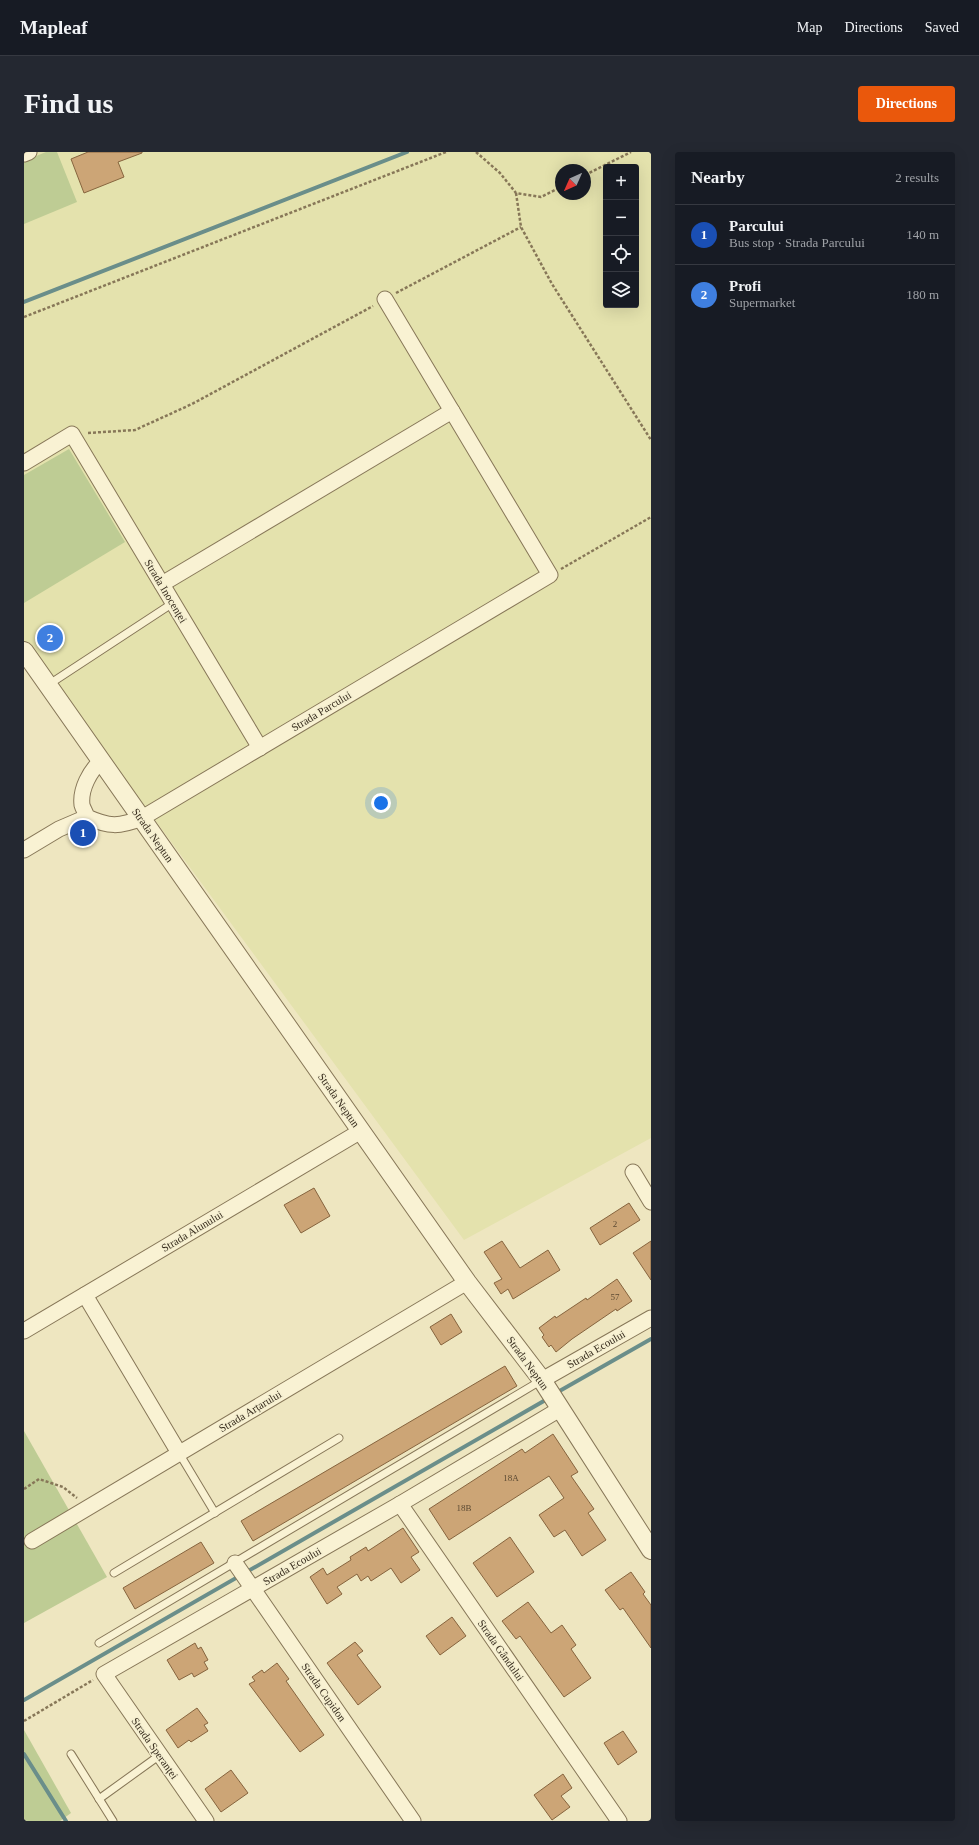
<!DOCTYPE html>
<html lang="en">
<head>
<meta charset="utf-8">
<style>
	body { margin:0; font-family:Georgia,serif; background:#242831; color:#f1f3f6 }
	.controls { position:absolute; right:12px; top:12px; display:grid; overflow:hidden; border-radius:4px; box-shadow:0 4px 16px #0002 }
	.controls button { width:36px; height:36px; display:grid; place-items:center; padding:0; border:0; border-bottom:1px solid #363941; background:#171b24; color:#f1f3f6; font:20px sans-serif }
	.compass { position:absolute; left:531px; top:12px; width:36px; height:36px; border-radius:50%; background:#171b24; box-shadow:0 4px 16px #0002; rotate:225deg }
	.you { position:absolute; left:357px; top:651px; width:14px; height:14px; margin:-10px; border:3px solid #fff; border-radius:50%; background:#1a73e8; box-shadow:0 0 0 6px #1a73e833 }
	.badge { display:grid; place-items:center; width:26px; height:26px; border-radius:50%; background:#ea580c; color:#fff; font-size:13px; font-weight:700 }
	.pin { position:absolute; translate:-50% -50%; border:2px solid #fff; box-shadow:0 1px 4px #0006 }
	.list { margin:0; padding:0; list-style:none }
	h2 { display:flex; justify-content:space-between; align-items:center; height:52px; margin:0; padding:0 16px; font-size:17px }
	h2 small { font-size:13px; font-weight:400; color:#9ea1a6 }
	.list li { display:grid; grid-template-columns:26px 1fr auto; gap:12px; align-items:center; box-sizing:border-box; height:60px; padding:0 16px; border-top:1px solid #363941 }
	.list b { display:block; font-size:15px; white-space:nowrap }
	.list p { margin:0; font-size:13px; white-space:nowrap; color:#9ea1a6 }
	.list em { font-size:13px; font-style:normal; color:#9ea1a6 }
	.icon { flex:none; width:22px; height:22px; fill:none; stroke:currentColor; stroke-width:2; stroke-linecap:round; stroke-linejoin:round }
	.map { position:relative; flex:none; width:627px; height:1669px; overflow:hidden; border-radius:4px }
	header { display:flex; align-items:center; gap:24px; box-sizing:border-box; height:56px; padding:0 20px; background:#171b24; border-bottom:1px solid #363941 }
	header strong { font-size:19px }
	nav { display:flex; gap:22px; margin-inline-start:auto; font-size:14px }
	.intro { display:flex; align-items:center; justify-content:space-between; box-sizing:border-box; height:96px; padding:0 24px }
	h1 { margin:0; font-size:28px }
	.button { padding:10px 18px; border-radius:4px; background:#ea580c; color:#fff; font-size:14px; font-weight:700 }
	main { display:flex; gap:24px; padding:0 24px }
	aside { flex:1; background:#171b24; border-radius:4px; box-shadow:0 4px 16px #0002 }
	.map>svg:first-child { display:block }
	.farmland { fill:#e4e2ad; fill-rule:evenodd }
	.green { fill:#becc94 }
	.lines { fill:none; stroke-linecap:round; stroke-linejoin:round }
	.stream { stroke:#6a8e8a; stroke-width:4 }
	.building { fill:#cca576; stroke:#86643e }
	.service-casing { stroke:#877758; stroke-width:9 }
	.minor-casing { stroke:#877758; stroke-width:17 }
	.tertiary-casing { stroke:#877758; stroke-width:20 }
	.path { stroke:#877758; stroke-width:2.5; stroke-dasharray:3 2; stroke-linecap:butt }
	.service { stroke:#f9f2d3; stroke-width:7 }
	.minor { stroke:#f9f2d3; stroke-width:15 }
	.tertiary { stroke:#f9f2d3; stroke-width:18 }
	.labels { text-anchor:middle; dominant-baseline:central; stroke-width:3; stroke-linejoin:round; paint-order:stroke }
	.number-label { font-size:9px; fill:#5c4a33 }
	.street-label { font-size:11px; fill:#372c1d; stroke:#f5efd0 }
</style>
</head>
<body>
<header>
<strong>Mapleaf</strong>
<nav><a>Map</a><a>Directions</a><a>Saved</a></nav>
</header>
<div class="intro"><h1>Find us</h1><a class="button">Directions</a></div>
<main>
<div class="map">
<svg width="627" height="1669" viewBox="0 0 627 1669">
	<rect width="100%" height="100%" fill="#eee6c0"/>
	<!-- farmland -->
	<path class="farmland" d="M0 0H627V986L440 1088 0 490ZM582 15H612V153H582ZM537 18H561V42H537Z"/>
	<!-- green -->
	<g class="green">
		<path d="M22 0H33L53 50 0 72V9Z"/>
		<path d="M45 297 101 390 0 451V323Z"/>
		<path d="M0 1279 83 1425 0 1471Z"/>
		<path d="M0 1578 47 1661 36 1669H0Z"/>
	</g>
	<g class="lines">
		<!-- stream -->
		<g class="stream">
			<path d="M0 150 383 0"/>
			<path d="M532 1241 627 1187"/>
			<path d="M0 1548 525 1246"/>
			<path d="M0 1602 42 1669"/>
		</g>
	</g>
	<!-- building -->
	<g class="building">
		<path d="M64 0H118V1L94 10 100 25 60 41 47 7Z"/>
		<path d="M290 1036 306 1064 277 1081 260 1053Z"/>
		<path d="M605 1051 616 1068 576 1093 566 1076Z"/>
		<path d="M478 1089 496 1116 524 1098 536 1118 489 1147 484 1137 477 1142 470 1131 478 1127 460 1100Z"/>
		<path d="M627 1089V1128L609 1101Z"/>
		<path d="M593 1127 608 1149 593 1159 592 1157 548 1187 532 1200 527 1193 525 1195 518 1185 520 1183 515 1176 531 1164 532 1166 562 1146 563 1148Z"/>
		<path d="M427 1162 438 1180 417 1193 406 1175Z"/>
		<path d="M481 1214 493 1234 229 1389 217 1369Z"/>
		<path d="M529 1282 554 1320 547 1324 570 1357 564 1361 582 1388 558 1404 541 1378 530 1385 515 1363 540 1346 525 1324 425 1388 405 1357 498 1297 501 1301Z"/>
		<path d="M379 1376 395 1400 387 1405 396 1418 377 1431 367 1416 347 1429 344 1424 337 1429 333 1422 313 1435 318 1442 303 1452 286 1425 299 1416 303 1423 327 1408 326 1405 342 1395 344 1399Z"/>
		<path d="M486 1385 510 1420 473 1445 449 1411Z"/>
		<path d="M177 1390 190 1411 111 1457 99 1436Z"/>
		<path d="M607 1420 621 1440 619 1442 627 1453V1496L599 1456 596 1458 581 1438Z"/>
		<path d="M504 1450 527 1481 538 1473 552 1493 547 1497 567 1526 540 1545 496 1484 492 1487 478 1469Z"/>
		<path d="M428 1465 442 1484 416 1503 402 1484Z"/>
		<path d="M331 1490 339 1499 333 1503 357 1535 334 1553 303 1511Z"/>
		<path d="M171 1491 174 1497 177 1495 184 1508 180 1510 184 1517 170 1525 168 1521 155 1528 143 1508Z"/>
		<path d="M253 1511 265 1527 262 1529 300 1583 276 1600 225 1532 231 1529 228 1525 238 1518 240 1521Z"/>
		<path d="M173 1556 184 1571 180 1573 184 1579 167 1590 165 1588 154 1596 142 1578Z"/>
		<path d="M599 1579 613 1600 594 1613 580 1591Z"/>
		<path d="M207 1618 224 1641 197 1660 181 1637Z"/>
		<path d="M539 1622 548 1636 537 1644 546 1655 528 1668 510 1643Z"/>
	</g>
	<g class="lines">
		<!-- service casing -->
		<g class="service-casing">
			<g id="service">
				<path d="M24 533 149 451"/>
				<path d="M155 1301 191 1361"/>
				<path d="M90 1421 315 1286"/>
				<path d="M75 1491 518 1228"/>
				<path d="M47 1602 89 1669"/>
				<path d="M75 1647 136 1603"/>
			</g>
		</g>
		<!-- minor casing -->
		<g class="minor-casing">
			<g id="minor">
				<path d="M0 2 5 0"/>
				<path d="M0 311 48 282 236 596"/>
				<path d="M138 432 428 259"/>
				<path d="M77 609C66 619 56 637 58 653 59 657 62 661 63 665 85 675 95 675 118 666L526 423 361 147"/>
				<path d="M0 698 35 677 63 665"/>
				<path d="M609 1020 627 1050"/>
				<path d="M61 1143 155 1301"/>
				<path d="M0 1179 337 979"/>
				<path d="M518 1228 627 1166"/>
				<path d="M376 1352 595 1669"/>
				<path d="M8 1389 443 1130"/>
				<path d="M211 1411 389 1669"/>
				<path d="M182 1669 80 1522 376 1352 536 1257"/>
			</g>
		</g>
		<!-- tertiary casing -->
		<g class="tertiary-casing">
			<path id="tertiary" d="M0 499 443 1130 518 1228 627 1398"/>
		</g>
		<!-- path -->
		<g class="path">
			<path d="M452 0 476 21 492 41 517 45 537 35"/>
			<path d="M561 23 607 0"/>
			<path d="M492 41 497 75 528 132 627 288"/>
			<path d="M372 141 497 75"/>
			<path d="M0 165 422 0"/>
			<path d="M64 281 111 278 168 252 349 154"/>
			<path d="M537 417 627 365"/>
			<path d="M0 1337 15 1327 39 1335 53 1346"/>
			<path d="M0 1569 69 1528"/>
		</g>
		<!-- service -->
		<use href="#service" class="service"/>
		<!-- minor -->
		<use href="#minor" class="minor"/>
		<!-- tertiary -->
		<use href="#tertiary" class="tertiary"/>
	</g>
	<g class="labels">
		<!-- number labels -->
		<g class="number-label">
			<text x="591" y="1072">2</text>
			<text x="591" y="1145">57</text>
			<text x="487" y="1326">18A</text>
			<text x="440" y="1356">18B</text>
		</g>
		<!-- street labels -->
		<g class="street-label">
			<text transform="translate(142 439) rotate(59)">Strada Inocenței</text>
			<text transform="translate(297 559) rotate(-31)">Strada Parcului</text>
			<text transform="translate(129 683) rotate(55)">Strada Neptun</text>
			<text transform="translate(315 948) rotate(55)">Strada Neptun</text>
			<text transform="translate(168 1079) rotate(-31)">Strada Alunului</text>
			<text transform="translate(572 1197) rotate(-30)">Strada Ecoului</text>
			<text transform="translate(504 1211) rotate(54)">Strada Neptun</text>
			<text transform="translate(226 1259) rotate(-31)">Strada Arțarului</text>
			<text transform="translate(268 1414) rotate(-30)">Strada Ecoului</text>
			<text transform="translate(477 1498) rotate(55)">Strada Gândului</text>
			<text transform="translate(300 1540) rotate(55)">Strada Cupidon</text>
			<text transform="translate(131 1596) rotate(55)">Strada Speranței</text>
		</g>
	</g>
</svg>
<div class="controls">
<button>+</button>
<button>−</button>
<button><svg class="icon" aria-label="locate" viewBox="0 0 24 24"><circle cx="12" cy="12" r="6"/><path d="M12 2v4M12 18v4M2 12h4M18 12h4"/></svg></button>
<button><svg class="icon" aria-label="layers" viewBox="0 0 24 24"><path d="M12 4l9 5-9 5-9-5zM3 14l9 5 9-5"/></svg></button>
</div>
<svg class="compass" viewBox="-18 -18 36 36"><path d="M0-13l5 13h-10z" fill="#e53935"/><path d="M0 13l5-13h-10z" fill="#9ea1a6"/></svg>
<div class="you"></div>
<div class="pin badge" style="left:59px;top:681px;background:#1a4fb4">1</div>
<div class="pin badge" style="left:26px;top:486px;background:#3f7fe0">2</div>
</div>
<aside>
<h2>Nearby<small>2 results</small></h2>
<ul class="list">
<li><span class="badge" style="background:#1a4fb4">1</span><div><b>Parcului</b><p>Bus stop · Strada Parcului</p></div><em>140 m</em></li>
<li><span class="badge" style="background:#3f7fe0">2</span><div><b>Profi</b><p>Supermarket</p></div><em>180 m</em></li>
</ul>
</aside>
</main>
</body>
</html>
